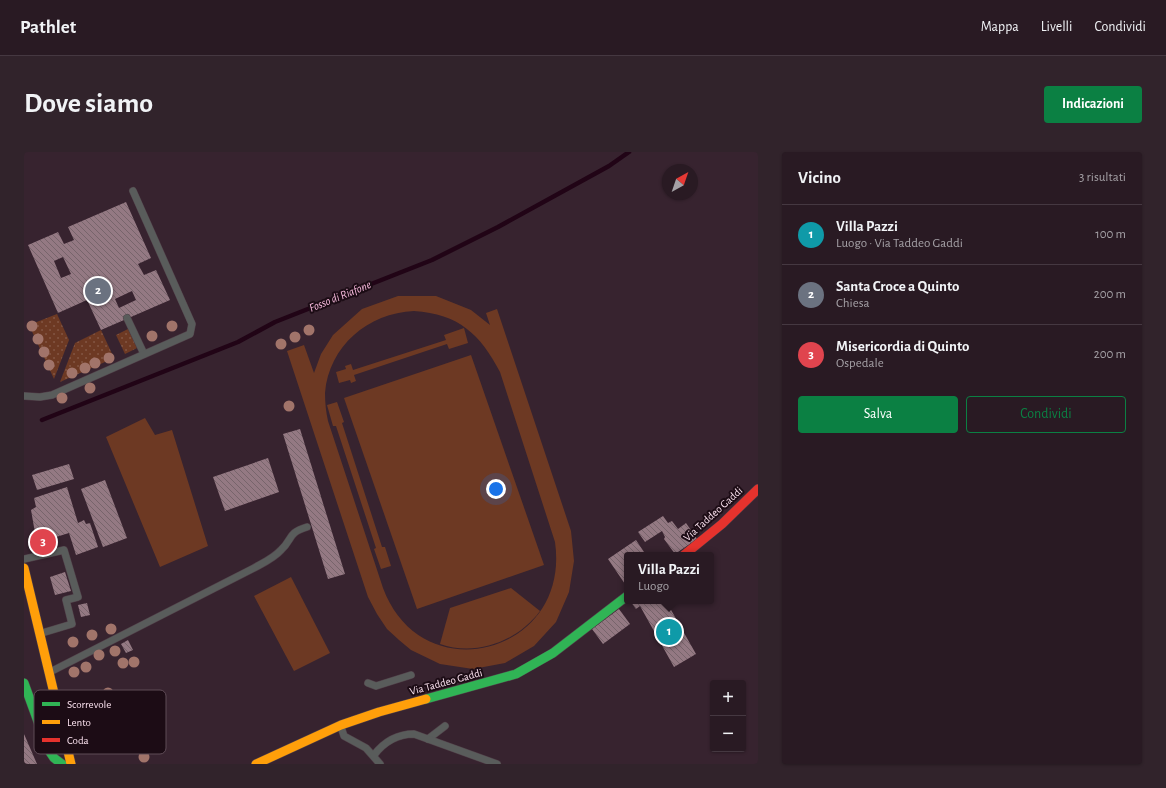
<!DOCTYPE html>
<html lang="it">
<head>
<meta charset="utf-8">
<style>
	body { margin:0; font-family:"Alegreya Sans",sans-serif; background:#31232b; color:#f1f3f6 }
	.controls { position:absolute; right:12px; bottom:12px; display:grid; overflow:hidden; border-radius:4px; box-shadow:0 1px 3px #0004 }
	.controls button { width:36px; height:36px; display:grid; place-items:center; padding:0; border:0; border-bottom:1px solid #453841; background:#291a23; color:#f1f3f6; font:20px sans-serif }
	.compass { position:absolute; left:638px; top:12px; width:36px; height:36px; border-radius:50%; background:#291a23; box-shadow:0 1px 3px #0004; rotate:40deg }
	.you { position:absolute; left:472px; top:337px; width:14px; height:14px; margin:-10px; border:3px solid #fff; border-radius:50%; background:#1a73e8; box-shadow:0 0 0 6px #1a73e833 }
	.badge { display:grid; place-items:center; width:26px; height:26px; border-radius:50%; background:#0b8043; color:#fff; font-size:13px; font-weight:700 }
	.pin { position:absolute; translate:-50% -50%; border:2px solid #fff; box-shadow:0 1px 4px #0006 }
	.popup { position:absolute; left:600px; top:400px; width:90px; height:52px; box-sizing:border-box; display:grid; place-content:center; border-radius:4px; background:#291a23; filter:drop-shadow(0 1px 3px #0005); font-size:13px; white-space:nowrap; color:#a5a1a6 }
	.popup b { font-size:15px; color:#f1f3f6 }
	.popup::after { content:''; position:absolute; left:50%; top:100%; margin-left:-8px; border:8px solid transparent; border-top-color:#291a23 }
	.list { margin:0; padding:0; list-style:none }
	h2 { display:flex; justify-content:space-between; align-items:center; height:52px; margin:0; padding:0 16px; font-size:17px }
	h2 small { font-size:13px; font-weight:400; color:#a5a1a6 }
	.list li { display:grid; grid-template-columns:26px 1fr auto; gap:12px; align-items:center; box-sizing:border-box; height:60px; padding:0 16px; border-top:1px solid #453841 }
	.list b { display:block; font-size:15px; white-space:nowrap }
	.list p { margin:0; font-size:13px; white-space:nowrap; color:#a5a1a6 }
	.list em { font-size:13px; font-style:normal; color:#a5a1a6 }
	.actions { display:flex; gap:8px; padding:12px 16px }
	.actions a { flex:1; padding:9px 0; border:1px solid #0b8043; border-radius:4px; text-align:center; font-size:14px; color:#0b8043 }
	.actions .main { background:#0b8043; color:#fff }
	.map { position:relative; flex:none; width:734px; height:612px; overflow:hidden; border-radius:4px }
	header { display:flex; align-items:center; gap:24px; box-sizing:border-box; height:56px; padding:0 20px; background:#291a23; border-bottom:1px solid #453841 }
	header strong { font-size:19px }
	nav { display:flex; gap:22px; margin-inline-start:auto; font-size:14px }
	.intro { display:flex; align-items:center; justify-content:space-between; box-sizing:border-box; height:96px; padding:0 24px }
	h1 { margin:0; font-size:28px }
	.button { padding:10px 18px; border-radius:4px; background:#0b8043; color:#fff; font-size:14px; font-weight:700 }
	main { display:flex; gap:24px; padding:0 24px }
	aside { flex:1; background:#291a23; border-radius:4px; box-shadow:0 1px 3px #0004 }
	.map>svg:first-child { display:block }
	.grass { fill:url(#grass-dots) }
	.park { fill:#6d3923; fill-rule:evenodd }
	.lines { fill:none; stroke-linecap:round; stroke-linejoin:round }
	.stream { stroke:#210416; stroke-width:4.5 }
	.building { fill:url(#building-back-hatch); fill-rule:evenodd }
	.lane-casing { stroke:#514049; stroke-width:8 }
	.fast-casing { stroke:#514049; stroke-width:10 }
	.slow-casing { stroke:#514049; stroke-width:10 }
	.jam-casing { stroke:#514049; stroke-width:10 }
	.lane { stroke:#595c5b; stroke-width:7 }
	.fast { stroke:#30b455; stroke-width:9 }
	.slow { stroke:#ff9f0a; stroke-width:9 }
	.jam { stroke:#e5322d; stroke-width:9 }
	.tree { fill:#a1746a }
	.labels { text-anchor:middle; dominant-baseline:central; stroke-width:4; stroke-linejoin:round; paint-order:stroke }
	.street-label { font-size:11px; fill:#fce3f0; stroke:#1c0c15 }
	.water-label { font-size:12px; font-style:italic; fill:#f9bbde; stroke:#1c0c15 }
	.key { fill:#1c0c15; stroke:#5f4c57; stroke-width:1 }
	.key-label { font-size:11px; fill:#fce3f0 }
</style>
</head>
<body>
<header>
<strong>Pathlet</strong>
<nav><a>Mappa</a><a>Livelli</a><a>Condividi</a></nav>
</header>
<div class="intro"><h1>Dove siamo</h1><a class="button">Indicazioni</a></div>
<main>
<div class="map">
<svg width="734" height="612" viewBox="0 0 734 612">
	<defs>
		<pattern id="grass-dots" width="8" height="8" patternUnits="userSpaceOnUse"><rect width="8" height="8" fill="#6d3923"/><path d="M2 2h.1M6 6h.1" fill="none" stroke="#835643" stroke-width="1.8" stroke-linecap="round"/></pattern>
		<pattern id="building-back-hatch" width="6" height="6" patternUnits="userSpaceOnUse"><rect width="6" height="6" fill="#947983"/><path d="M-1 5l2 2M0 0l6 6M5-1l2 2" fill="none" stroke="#77646b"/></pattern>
	</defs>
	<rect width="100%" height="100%" fill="#37232f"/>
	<!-- grass -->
	<g class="grass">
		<path d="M33 162 45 188 30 227 5 173Z"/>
		<path d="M104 177 113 196 101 202 92 183Z"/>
		<path d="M77 178 90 206 36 230 51 191Z"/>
	</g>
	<!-- park -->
	<g class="park">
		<path d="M374 144H412L447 158 466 173 462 161 473 157 547 379 550 409 545 440 532 470 510 494 481 511 449 517 416 512 387 498 375 488 363 477 353 462 344 445 263 199 280 193 290 221 297 202 309 183 338 157ZM390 159C435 162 456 182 476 220L531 390C547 502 398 541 359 436L304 269C302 260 301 251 301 241 305 194 344 161 390 159Z"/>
		<path d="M440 176 444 191 425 197 423 192 330 223 332 229 327 231 326 228 315 231 312 220 322 217 321 214 327 212 329 218 422 188 420 183Z"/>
		<path d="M447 203 520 413 393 457 320 246Z"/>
		<path d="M313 250 320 270 318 271 358 395H361L367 414 357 417 350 397 352 396 312 274H309L303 253Z"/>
		<path d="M121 266 131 283 148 278 184 394 136 415 82 285Z"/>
		<path d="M267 425 306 501 270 519 230 444Z"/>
		<path d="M487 436 516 459C494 489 452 505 416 492L426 456Z"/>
	</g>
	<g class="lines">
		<!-- stream -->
		<path class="stream" d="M18 268 214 190 251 170 408 108 474 75 585 14 605 0"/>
	</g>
	<!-- building -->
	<g class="building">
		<path d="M102 50 127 106 114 112 120 123 132 118 146 148 77 178 63 148 34 161 4 93 34 80 40 92 50 88 44 75ZM39 105 47 122 37 126 30 109ZM108 139 112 148 95 156 91 147Z"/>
		<path d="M276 277 321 422 304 427 259 282Z"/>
		<path d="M244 306 255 340 201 359 189 325Z"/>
		<path d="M45 312 50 327 13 338 8 323Z"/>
		<path d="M81 328 103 386 79 395 57 337Z"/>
		<path d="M43 335 54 371 60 368 62 372 66 371 74 395 52 403 45 381 32 385 31 381 23 383 27 394 14 398 7 358 12 355 10 346Z"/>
		<path d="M639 364 644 371 648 369 654 377 662 371 673 387 651 402 640 387 641 385 638 379 621 390 614 380Z"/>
		<path d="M612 388 622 403H603V435L584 407Z"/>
		<path d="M41 420 47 439 31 443 26 425Z"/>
		<path d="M606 449H642L672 502 650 515 616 454 612 457Z"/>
		<path d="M63 451 66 463 57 465 54 453Z"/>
		<path d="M595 457 606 472 579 492 568 477Z"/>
		<path d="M104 488 109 498 102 501 97 492Z"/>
		<path d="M0 582 13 612H0Z"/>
	</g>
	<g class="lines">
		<!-- lane casing -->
		<g class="lane-casing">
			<g id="lane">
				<path d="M103 166 120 202"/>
				<path d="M0 244 16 245 28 243 166 182 168 172 109 39"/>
				<path d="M0 407 40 398 54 445 42 448 48 472 18 481"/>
				<path d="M28 519 230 416C239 411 250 406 257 398 269 387 263 381 283 375"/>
				<path d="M344 531 352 534 387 523"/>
				<path d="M317 575 320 584 342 596 356 612"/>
				<path d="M404 587 421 574"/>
				<path d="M350 603C360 590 372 582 390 582L473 612"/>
			</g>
		</g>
		<!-- fast casing -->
		<g class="fast-casing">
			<g id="fast">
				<path d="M0 531 24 597 30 606 38 612"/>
				<path d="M402 547 492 522 529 501 603 444"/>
			</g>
		</g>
		<!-- slow casing -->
		<g class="slow-casing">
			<g id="slow">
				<path d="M0 416 47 612"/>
				<path d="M232 612 317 573 355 560 402 547"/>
			</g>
		</g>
		<!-- jam casing -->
		<g class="jam-casing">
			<path id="jam" d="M660 403 698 372 734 337"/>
		</g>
		<!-- lane -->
		<use href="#lane" class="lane"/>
		<!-- fast -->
		<use href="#fast" class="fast"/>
		<!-- slow -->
		<use href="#slow" class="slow"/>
		<!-- jam -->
		<use href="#jam" class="jam"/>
	</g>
	<!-- trees -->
	<g class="tree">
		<circle cx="8" cy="174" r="5.5"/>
		<circle cx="148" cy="174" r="5.5"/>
		<circle cx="285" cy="178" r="5.5"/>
		<circle cx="128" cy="184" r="5.5"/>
		<circle cx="271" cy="185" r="5.5"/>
		<circle cx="14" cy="187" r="5.5"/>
		<circle cx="257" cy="192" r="5.5"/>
		<circle cx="20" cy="200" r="5.5"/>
		<circle cx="85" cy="206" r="5.5"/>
		<circle cx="71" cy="211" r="5.5"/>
		<circle cx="25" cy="213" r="5.5"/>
		<circle cx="61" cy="216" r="5.5"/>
		<circle cx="48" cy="221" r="5.5"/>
		<circle cx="66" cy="236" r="5.5"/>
		<circle cx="38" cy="246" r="5.5"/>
		<circle cx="265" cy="254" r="5.5"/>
		<circle cx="87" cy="477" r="5.5"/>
		<circle cx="68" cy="483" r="5.5"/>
		<circle cx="49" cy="490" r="5.5"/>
		<circle cx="91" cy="499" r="5.5"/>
		<circle cx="75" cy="503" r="5.5"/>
		<circle cx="110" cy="510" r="5.5"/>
		<circle cx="99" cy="511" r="5.5"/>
		<circle cx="62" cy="515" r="5.5"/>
		<circle cx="50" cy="520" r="5.5"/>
		<circle cx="84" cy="541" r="5.5"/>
		<circle cx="92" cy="554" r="5.5"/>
		<circle cx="102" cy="573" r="5.5"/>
		<circle cx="61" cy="585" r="5.5"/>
		<circle cx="110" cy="586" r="5.5"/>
		<circle cx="120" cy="605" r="5.5"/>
	</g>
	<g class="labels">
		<!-- street labels -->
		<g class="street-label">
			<text transform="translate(689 362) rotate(-42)">Via Taddeo Gaddi</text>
			<text transform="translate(422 530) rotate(-15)">Via Taddeo Gaddi</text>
		</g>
		<!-- water labels -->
		<g class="water-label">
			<text transform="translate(316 144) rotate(-22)">Fosso di Riafone</text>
		</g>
	</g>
	<!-- legend -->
	<rect x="10" y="538" width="132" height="64" rx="6" class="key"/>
	<rect x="18" y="550" width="18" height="4" fill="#30b455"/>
	<rect x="18" y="568" width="18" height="4" fill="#ff9f0a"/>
	<rect x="18" y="586" width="18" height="4" fill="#e5322d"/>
	<g class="key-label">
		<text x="43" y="556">Scorrevole</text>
		<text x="43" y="574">Lento</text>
		<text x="43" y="592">Coda</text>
	</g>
</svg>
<div class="controls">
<button>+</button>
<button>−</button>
</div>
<svg class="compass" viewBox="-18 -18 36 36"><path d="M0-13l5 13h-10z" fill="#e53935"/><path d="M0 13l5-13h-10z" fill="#a5a1a6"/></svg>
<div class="you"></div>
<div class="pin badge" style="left:645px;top:480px;background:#0f9aa8">1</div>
<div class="popup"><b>Villa Pazzi</b>Luogo</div>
<div class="pin badge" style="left:74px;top:139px;background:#6b7280">2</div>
<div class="pin badge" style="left:19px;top:390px;background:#e0444e">3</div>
</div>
<aside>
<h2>Vicino<small>3 risultati</small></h2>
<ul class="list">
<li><span class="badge" style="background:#0f9aa8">1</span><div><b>Villa Pazzi</b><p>Luogo · Via Taddeo Gaddi</p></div><em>100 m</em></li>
<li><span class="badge" style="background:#6b7280">2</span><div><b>Santa Croce a Quinto</b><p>Chiesa</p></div><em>200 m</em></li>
<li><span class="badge" style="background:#e0444e">3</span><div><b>Misericordia di Quinto</b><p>Ospedale</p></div><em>200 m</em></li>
</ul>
<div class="actions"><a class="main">Salva</a><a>Condividi</a></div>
</aside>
</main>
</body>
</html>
